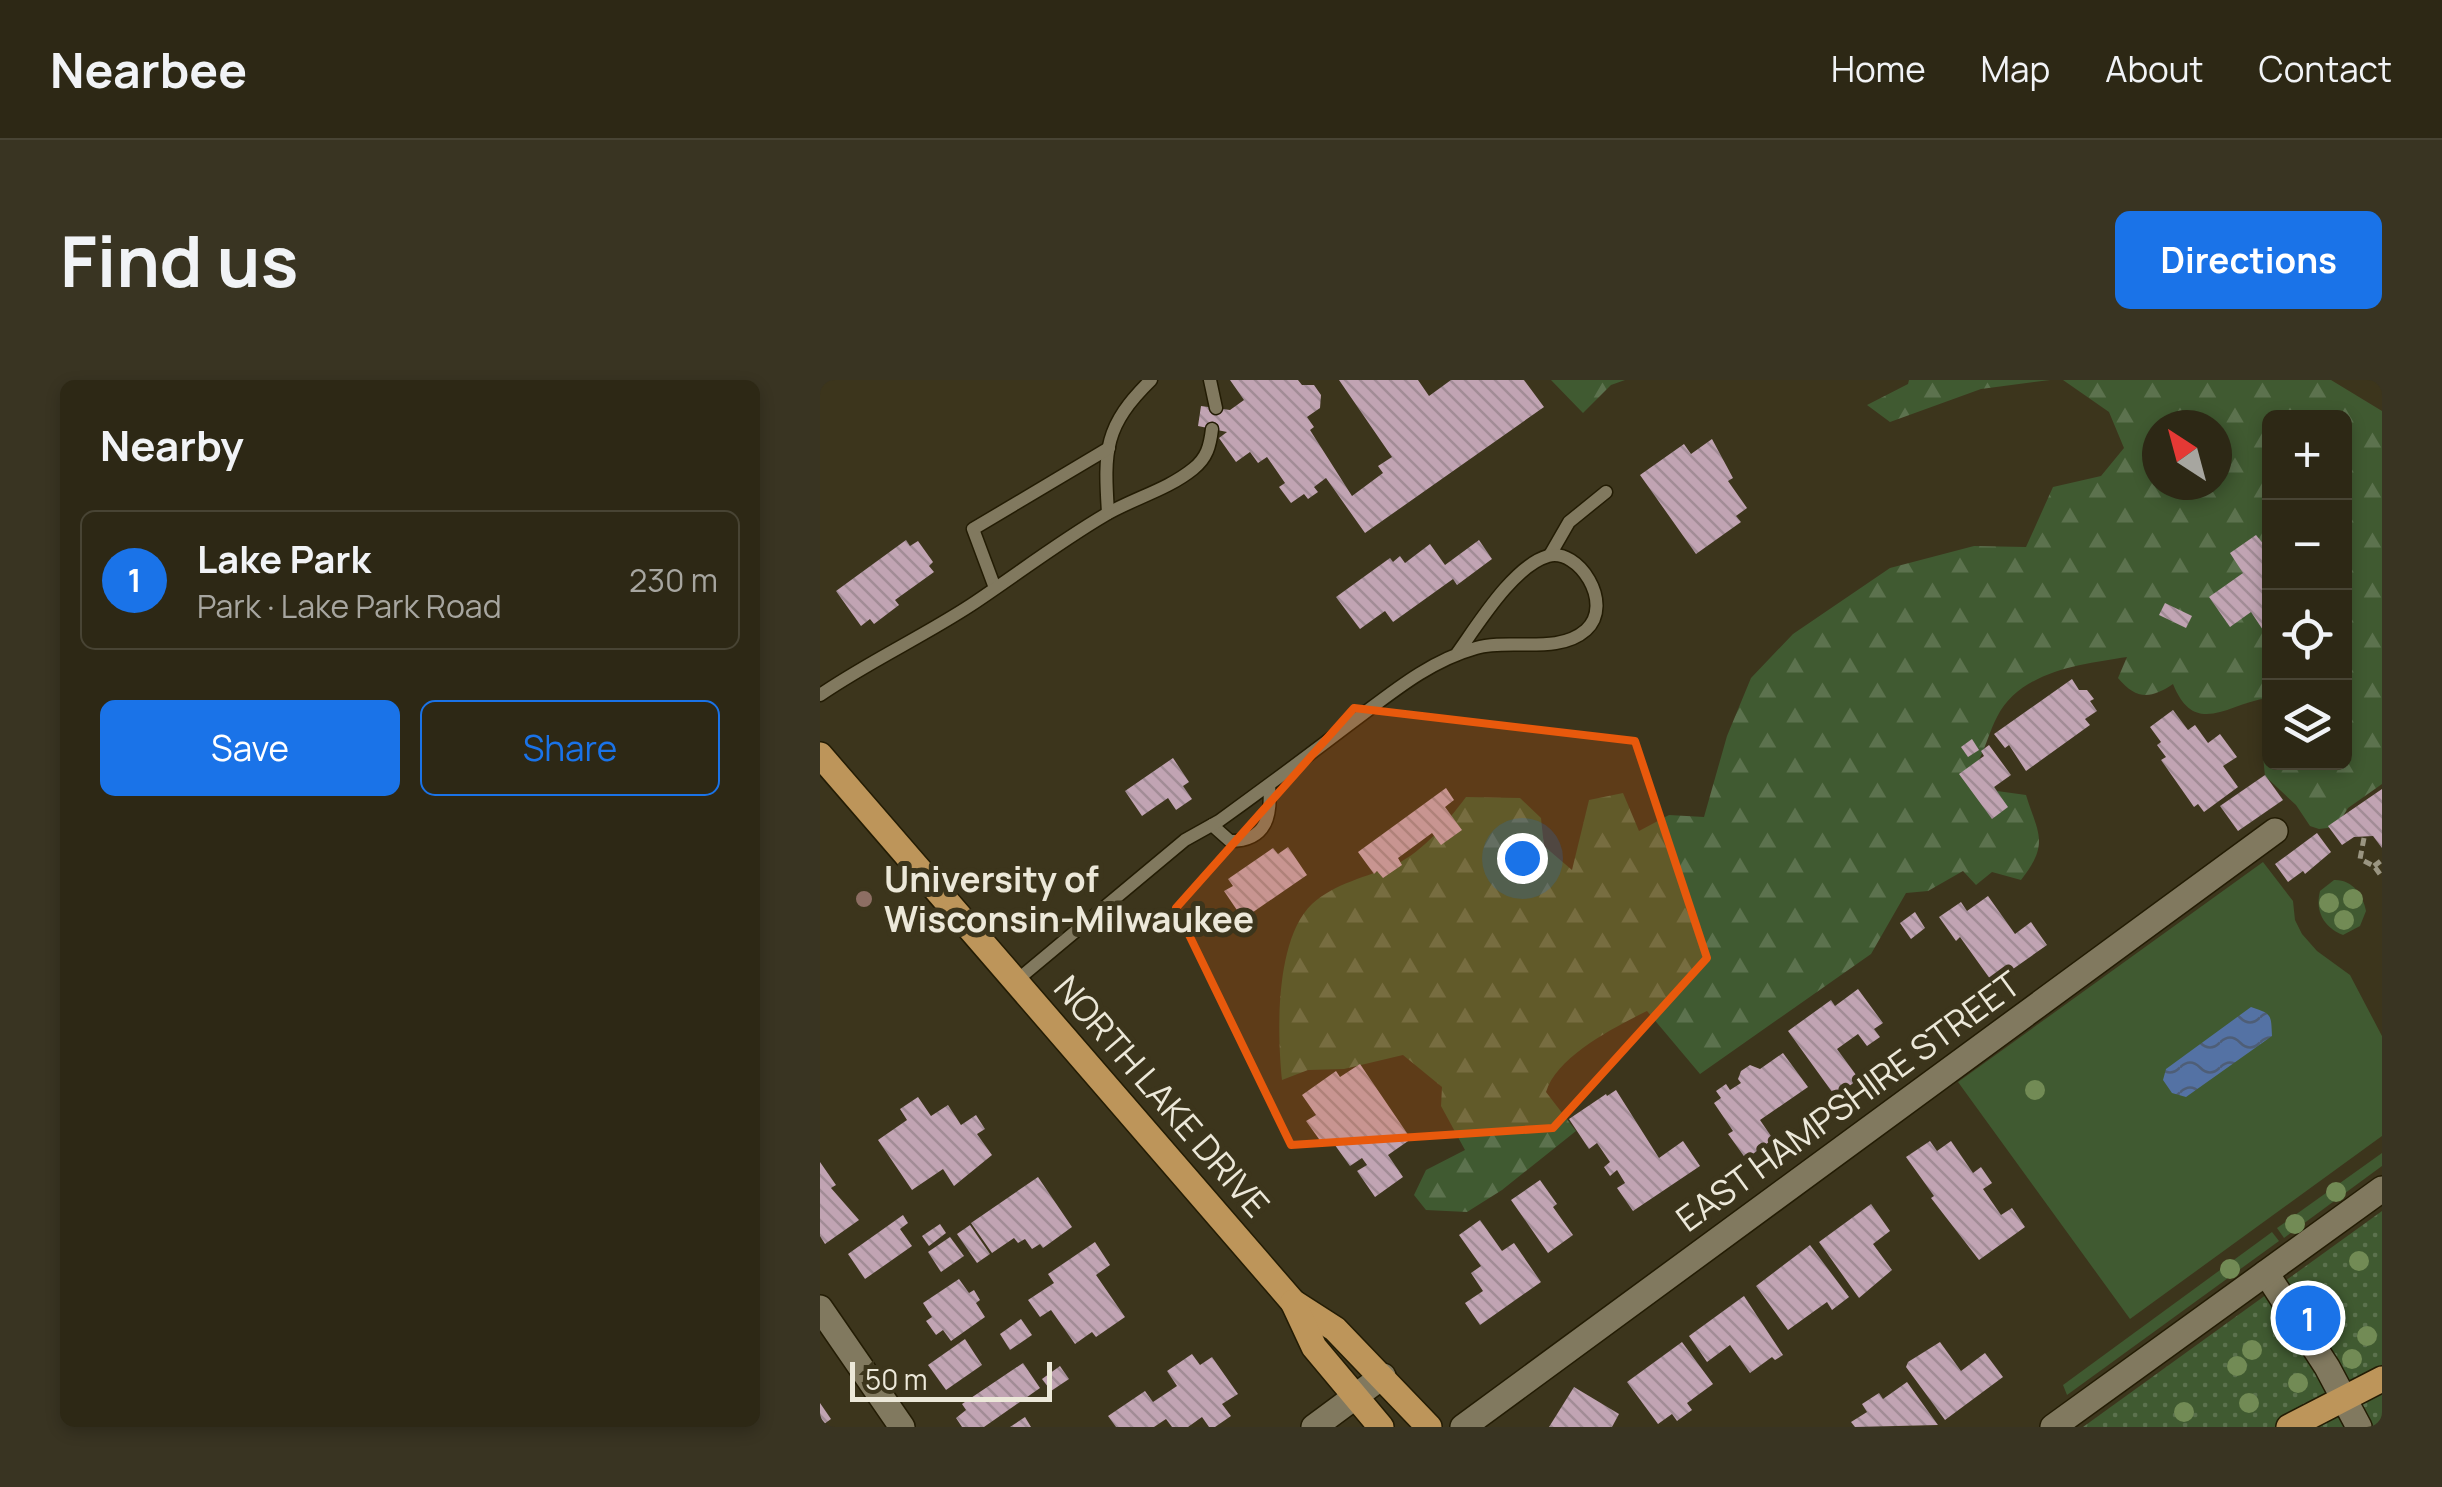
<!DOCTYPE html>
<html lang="en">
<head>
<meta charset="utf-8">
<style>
	body { margin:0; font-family:Manrope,sans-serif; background:#393422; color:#f1f3f6 }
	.controls { position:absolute; right:30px; top:30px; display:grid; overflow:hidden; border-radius:15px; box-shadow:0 5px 15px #0003 }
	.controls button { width:90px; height:90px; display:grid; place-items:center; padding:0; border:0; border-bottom:2px solid #484434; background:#2d2815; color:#f1f3f6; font:50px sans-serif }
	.compass { position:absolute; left:1322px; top:30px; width:90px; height:90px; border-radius:50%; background:#2d2815; box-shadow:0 5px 15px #0003; rotate:324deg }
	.scale { position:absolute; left:30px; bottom:25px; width:202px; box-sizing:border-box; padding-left:10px; border:5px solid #ece8d9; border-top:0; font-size:28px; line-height:35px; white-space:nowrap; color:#ece8d9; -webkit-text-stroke:8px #3c351c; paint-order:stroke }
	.you { position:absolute; left:702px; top:478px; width:35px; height:35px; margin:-25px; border:8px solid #fff; border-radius:50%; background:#1a73e8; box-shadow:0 0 0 15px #1a73e833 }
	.badge { display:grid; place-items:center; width:65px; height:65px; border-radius:50%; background:#1a73e8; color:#fff; font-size:32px; font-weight:700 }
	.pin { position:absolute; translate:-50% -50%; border:5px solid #fff; box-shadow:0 2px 10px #0006 }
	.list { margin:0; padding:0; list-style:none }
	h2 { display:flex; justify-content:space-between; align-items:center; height:130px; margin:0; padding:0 40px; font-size:42px }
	h2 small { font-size:32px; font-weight:400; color:#a7a6a0 }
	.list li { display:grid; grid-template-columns:65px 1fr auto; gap:30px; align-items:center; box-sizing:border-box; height:140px; margin:0 20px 20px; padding:0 20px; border:2px solid #484434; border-radius:15px }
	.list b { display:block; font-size:38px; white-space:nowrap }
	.list p { margin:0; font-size:32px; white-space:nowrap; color:#a7a6a0 }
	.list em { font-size:32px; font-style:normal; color:#a7a6a0 }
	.actions { display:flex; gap:20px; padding:30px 40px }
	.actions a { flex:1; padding:22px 0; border:2px solid #1a73e8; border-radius:15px; text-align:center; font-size:35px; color:#1a73e8 }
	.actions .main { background:#1a73e8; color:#fff }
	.icon { flex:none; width:55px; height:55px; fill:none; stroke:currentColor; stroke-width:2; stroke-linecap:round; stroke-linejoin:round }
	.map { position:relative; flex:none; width:1562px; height:1047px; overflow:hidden; border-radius:15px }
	header { display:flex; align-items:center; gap:60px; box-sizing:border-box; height:140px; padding:0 50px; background:#2d2815; border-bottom:2px solid #484434 }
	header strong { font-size:48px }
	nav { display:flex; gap:55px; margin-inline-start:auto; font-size:35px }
	.intro { display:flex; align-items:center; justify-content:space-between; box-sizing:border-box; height:240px; padding:0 60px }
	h1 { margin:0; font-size:70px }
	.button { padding:25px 45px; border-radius:15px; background:#1a73e8; color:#fff; font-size:35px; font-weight:700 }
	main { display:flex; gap:60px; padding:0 60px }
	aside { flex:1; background:#2d2815; border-radius:15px; box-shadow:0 5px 15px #0003 }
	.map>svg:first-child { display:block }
	.green { fill:#405a31 }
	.forest { fill:url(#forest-firs); fill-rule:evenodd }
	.park { fill:url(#park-dots) }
	.water { fill:url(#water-waves) }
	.building { fill:url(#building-back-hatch) }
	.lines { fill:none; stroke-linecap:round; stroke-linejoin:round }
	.lane-casing { stroke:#231c04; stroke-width:15 }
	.street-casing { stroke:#231c04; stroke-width:28 }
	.primary-casing { stroke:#231c04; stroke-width:28 }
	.path { stroke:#9a9581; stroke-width:5; stroke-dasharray:8 5; stroke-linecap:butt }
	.lane { stroke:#81795f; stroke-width:12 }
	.street { stroke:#81795f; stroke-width:25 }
	.primary { stroke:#bd955a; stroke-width:25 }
	.tree { fill:#728b55 }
	.marked { fill:#e8590c; fill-opacity:0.2; stroke:#e8590c; stroke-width:8; stroke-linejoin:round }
	.education-dot { fill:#8d6e63; stroke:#3c351c; stroke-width:4 }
	.labels { text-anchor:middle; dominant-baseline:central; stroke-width:10; stroke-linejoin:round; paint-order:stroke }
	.poi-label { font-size:35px; font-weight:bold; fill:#ece8d9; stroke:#3c351c; text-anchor:start }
	.street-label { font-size:35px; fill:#ece8d9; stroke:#3c351c }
</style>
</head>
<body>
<header>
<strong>Nearbee</strong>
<nav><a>Home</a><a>Map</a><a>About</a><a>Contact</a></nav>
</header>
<div class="intro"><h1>Find us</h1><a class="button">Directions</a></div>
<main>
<aside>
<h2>Nearby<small></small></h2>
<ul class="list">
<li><span class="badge">1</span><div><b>Lake Park</b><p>Park · Lake Park Road</p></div><em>230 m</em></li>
</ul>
<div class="actions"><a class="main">Save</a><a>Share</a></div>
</aside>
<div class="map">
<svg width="1562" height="1047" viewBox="0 0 1562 1047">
	<defs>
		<pattern id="forest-firs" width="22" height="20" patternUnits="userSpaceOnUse" patternTransform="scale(2.5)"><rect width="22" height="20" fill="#405a31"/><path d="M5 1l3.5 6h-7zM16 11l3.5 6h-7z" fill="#5c724e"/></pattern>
		<pattern id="park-dots" width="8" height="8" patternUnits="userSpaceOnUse" patternTransform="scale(2.5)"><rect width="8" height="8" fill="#405a31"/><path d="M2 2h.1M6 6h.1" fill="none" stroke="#5c724e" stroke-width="1.8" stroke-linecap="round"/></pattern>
		<pattern id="water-waves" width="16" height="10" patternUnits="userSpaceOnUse" patternTransform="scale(2.5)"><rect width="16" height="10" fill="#5472a4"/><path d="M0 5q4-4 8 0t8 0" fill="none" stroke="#4e5e77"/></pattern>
		<pattern id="building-back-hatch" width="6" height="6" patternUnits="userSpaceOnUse" patternTransform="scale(2.5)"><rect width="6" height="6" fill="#c1a4b3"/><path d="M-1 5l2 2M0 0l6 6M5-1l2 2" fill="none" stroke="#a28c96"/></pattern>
	</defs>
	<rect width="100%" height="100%" fill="#3c351c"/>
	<!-- green -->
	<g class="green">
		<path d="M1443 482 1473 521 1475 540 1482 554 1497 571 1530 595 1562 656V756L1310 939 1138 702Z"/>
		<path d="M1514 500C1532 499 1543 515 1546 531L1540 546 1523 555C1503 547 1495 531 1500 511Z"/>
		<path d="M1562 773V786L1464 858 1457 848Z"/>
		<path d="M1452 852 1459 861 1247 1015 1243 1005Z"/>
	</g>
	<!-- forest -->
	<g class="forest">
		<path d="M731 0H805L791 5 763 33Z"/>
		<path d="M1089 0H1230L1161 9 1070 42 1047 25 1088 4Z"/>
		<path d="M1243 0H1511L1562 31V404L1528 428 1516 447 1499 449 1490 446 1476 425 1445 396 1443 376 1449 369 1450 382H1524V38H1450L1449 321 1447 318C1407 324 1375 358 1353 304 1331 319 1316 320 1298 298L1307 277C1262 284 1200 291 1177 337 1170 350 1166 366 1159 380L1177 411 1206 415C1218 454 1230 463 1201 500L1172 492 1156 505 1143 491 1108 511 1086 513 1051 574 880 694 827 631C795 647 737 676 726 712L756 751 682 810 647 832 606 830 594 815 606 790 645 770 621 726 622 707 583 675 524 689 488 690 462 700C457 653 455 559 492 524 515 503 547 497 575 485 605 470 626 443 646 417L700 418 721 438 724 466 752 490 769 420 803 413 819 451 849 435 884 437 907 356 931 298 973 254 1070 188 1154 166 1206 167 1233 107 1281 96 1304 68 1289 32ZM1337 45H1397V105H1337Z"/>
	</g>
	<!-- park -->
	<path class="park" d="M1562 831V1047H1263Z"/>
	<!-- water -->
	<path class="water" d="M1431 627C1452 634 1451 634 1452 656L1366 717 1352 713 1343 700 1346 689Z"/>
	<!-- building -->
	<g class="building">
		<path d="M410 0H478L482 5H494L501 15 500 28 487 37 494 47 490 50 532 116 563 93 558 86 572 77 519 0H598L609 16 631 0H704L724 27 545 153 506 98 494 107 498 112 488 119 484 114 471 123 459 107 465 103 447 77 438 83 430 72 416 82 399 58 407 52 378 46 381 26 410 30 424 20Z"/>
		<path d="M892 59 913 98 908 101 927 128 916 136 921 142 876 174 820 95 864 64 871 74Z"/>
		<path d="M1436 155 1450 172V246L1443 250 1431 232 1410 247 1389 217 1423 193 1410 173Z"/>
		<path d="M86 160 90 166 98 161 113 182 109 186 114 192 75 220 79 225 54 244 50 239 41 246 16 211Z"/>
		<path d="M659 160 672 179 637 205 633 199 573 242 565 231 540 249 516 217 570 178 573 182 580 176 585 183 610 164 625 185Z"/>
		<path d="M1345 223 1372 236 1366 248 1339 235Z"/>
		<path d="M1252 299 1259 310H1267L1274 319 1270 321 1277 331 1265 339 1270 345 1206 391 1189 365 1185 368 1174 354Z"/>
		<path d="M1353 330 1368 350 1375 345 1388 363 1400 354 1417 377 1403 386 1418 407 1384 432 1378 424 1374 427 1341 380 1346 377 1337 365 1341 362 1330 347Z"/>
		<path d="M1152 359 1159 370 1148 377 1141 367Z"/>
		<path d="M1169 365 1191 395 1174 407 1188 427 1172 439 1139 394 1164 376 1161 371Z"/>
		<path d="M353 378 369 402 363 406 372 419 356 430 348 418 322 436 305 411Z"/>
		<path d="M1445 395 1463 420 1418 451 1400 426Z"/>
		<path d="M626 408 634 420 625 427 642 450 621 465 612 453 578 478 582 485 563 498 557 491 554 494 538 472Z"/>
		<path d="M1562 409V468L1553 456 1534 457 1522 465 1508 446Z"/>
		<path d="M1497 453 1511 472 1485 494 1483 491 1468 502 1455 484Z"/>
		<path d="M468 467 487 495 423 539 404 511 413 506 408 499 453 468 458 474Z"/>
		<path d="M1168 516 1195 554 1211 542 1227 565 1173 603 1140 557 1136 561 1119 537 1141 522 1147 531Z"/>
		<path d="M1095 532 1105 548 1091 559 1080 543Z"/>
		<path d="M1038 609 1063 643 1054 649 1060 657 1047 666 1038 654 1017 669 1039 699 1015 716 968 651 1011 620 1015 626Z"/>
		<path d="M963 673 988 707 940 740 953 759 926 779 908 754 913 751 894 723 901 718 896 711 906 704 910 710 921 703 918 699 921 691 930 685 940 689Z"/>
		<path d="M540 684 591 759 568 775 583 797 555 817 537 791 547 785 542 778 530 786 512 761 504 766 486 741 496 735 482 715 516 691 520 697Z"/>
		<path d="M796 710 839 778 863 761 880 786 813 831 797 808 805 803 797 790 790 796 784 787 790 782 777 763 769 769 749 739 786 714 787 716Z"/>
		<path d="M98 717 111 736 128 725 141 745 156 735 165 749 157 754 172 775 134 806 123 789 92 810 58 760 87 740 80 729Z"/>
		<path d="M1110 761 1117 771 1131 761 1153 793 1161 787 1172 803 1163 809 1181 835 1192 828 1205 847 1159 880 1111 818 1114 816 1086 777Z"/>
		<path d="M0 782 16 805 11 808 39 840 5 864 0 856Z"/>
		<path d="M218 797 252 847 223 868 220 864 212 869 205 859 198 863 194 858 172 873 151 843Z"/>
		<path d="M720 800 737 824 733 827 753 855 728 873 691 820Z"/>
		<path d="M1051 824 1070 851 1053 864 1072 890 1039 918 999 862Z"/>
		<path d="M83 835 88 843 80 849 92 866 45 899 28 874Z"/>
		<path d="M660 840 682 871 694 863 721 902 660 945 645 923 663 911 651 893 661 886 639 855Z"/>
		<path d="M120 844 126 853 109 866 102 856Z"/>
		<path d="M150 845 170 874 157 883 137 854Z"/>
		<path d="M130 857 144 876 121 892 108 872Z"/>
		<path d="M275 862 290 885 276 895 305 937 276 957 272 952 255 964 231 930 220 937 208 920 234 903 228 894Z"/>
		<path d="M990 865 1029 917 1012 930 1007 922 968 950 936 906Z"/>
		<path d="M139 899 149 913 154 910 160 920 156 923 165 937 131 961 123 950 116 955 106 941 112 937 103 923Z"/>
		<path d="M924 916 963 975 955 980 952 977 930 993 910 965 887 982 869 956Z"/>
		<path d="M201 939 212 955 190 970 180 954Z"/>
		<path d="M145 959 162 985 126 1010 108 985Z"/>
		<path d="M862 962 893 1004 867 1023 872 1030 857 1041 852 1034 838 1044 807 1002Z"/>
		<path d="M1120 962 1141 991 1165 973 1183 997 1125 1040 1086 987 1088 982Z"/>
		<path d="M372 974 380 985 392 977 418 1014 402 1024 411 1036 395 1047H389L382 1037 368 1047H352L346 1039 334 1047H296L288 1036 325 1011 333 1022 357 1006 347 991Z"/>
		<path d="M203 983 220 1008 164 1047H142L136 1038 146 1030 142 1024Z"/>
		<path d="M240 986 249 999 231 1011 222 999Z"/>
		<path d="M1087 1002 1118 1045 1035 1047 1031 1042 1047 1032 1042 1024 1059 1013 1063 1019Z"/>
		<path d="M754 1007 799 1034 792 1047H729Z"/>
		<path d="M0 1023 11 1039 0 1047Z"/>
		<path d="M205 1037 211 1047H190Z"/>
	</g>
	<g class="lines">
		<!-- lane casing -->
		<g class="lane-casing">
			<g id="lane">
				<path d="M390 0 396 28"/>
				<path d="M288 133C284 70 284 46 331 0"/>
				<path d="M730 175 749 142 786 112"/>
				<path d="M175 208 153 149 289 68"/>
				<path d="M0 315C48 282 102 257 151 225 196 195 239 162 285 135 314 118 347 110 373 89 387 78 390 66 392 49"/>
				<path d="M392 445 410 461C447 461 452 435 449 405"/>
				<path d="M196 601 365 460 399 441C442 410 485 378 527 346 568 316 606 282 656 268 689 258 738 275 766 250 795 224 758 167 728 176 693 186 657 246 636 275"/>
			</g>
		</g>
		<!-- street casing -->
		<g class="street-casing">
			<g id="street">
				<path d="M1446 893 1507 987 1539 1047"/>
				<path d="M0 928 82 1047"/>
				<path d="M494 1047 563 996"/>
				<path d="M643 1047 1455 451"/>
				<path d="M1233 1047 1562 809"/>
			</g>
		</g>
		<!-- primary casing -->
		<g class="primary-casing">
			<g id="primary">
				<path d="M0 375 473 922 515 949 609 1047"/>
				<path d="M473 922 494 967 561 1047"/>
				<path d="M1469 1047 1562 999"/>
			</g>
		</g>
		<!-- path -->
		<g class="path">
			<path d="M1544 458 1540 479 1554 486 1562 497"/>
			<path d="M1554 486 1562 480"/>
		</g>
		<!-- lane -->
		<use href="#lane" class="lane"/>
		<!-- street -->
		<use href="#street" class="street"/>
		<!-- primary -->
		<use href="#primary" class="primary"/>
	</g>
	<!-- trees -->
	<g class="tree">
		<circle cx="1533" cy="519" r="10"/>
		<circle cx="1509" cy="523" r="10"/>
		<circle cx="1524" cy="540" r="10"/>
		<circle cx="1215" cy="710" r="10"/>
		<circle cx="1516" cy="812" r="10"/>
		<circle cx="1475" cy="844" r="10"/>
		<circle cx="1539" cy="881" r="10"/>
		<circle cx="1410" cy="889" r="10"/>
		<circle cx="1547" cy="956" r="10"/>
		<circle cx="1432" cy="970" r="10"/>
		<circle cx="1532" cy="979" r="10"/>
		<circle cx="1417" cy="986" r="10"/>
		<circle cx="1478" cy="1003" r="10"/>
		<circle cx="1429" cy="1023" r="10"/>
		<circle cx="1364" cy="1032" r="10"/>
	</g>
	<!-- marked area -->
	<path class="marked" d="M534 328 815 361 887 578 733 748 471 765 356 528Z"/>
	<!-- markers -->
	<circle class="education-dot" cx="44" cy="519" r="10"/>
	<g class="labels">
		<!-- poi labels -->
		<g class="poi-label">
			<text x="64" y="499">University of<tspan x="64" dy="40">Wisconsin-Milwaukee</tspan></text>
		</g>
		<!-- street labels -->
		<g class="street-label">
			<text transform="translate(342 716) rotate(49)">NORTH LAKE DRIVE</text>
			<text transform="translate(1028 721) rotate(-36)">EAST HAMPSHIRE STREET</text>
		</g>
	</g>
</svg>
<div class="controls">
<button>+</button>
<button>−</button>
<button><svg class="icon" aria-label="locate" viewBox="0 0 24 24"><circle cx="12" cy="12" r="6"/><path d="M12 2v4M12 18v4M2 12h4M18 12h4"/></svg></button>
<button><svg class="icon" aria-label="layers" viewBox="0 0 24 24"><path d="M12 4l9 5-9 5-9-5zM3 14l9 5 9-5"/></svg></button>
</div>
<svg class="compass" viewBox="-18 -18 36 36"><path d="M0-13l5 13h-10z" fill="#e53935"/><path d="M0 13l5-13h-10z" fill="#a7a6a0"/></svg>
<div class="scale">50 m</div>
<div class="you"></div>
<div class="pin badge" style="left:1488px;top:938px">1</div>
</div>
</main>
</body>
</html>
